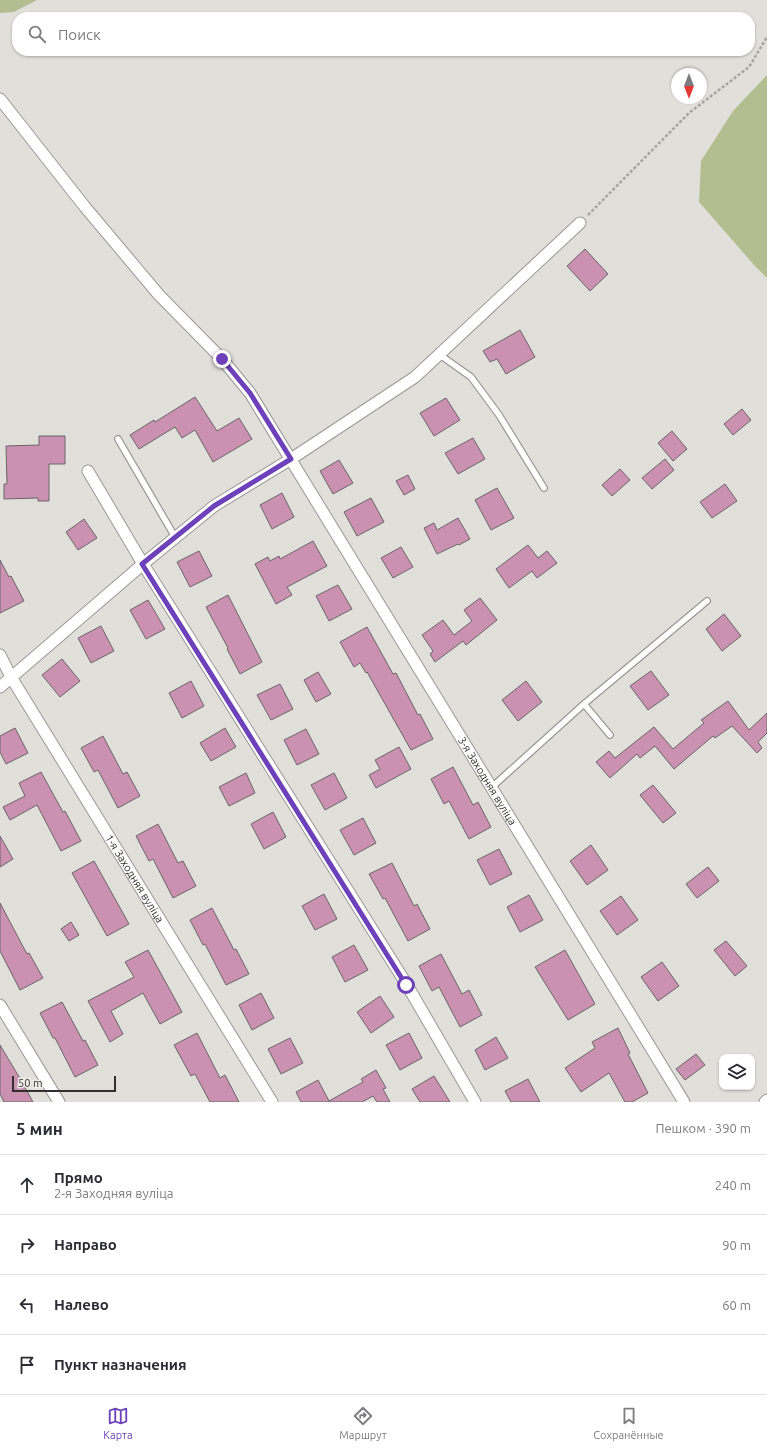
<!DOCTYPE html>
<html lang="ru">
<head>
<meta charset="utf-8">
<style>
	body { margin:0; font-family:Ubuntu,sans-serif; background:#f7f7f7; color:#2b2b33 }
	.controls { position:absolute; right:12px; bottom:12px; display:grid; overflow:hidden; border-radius:8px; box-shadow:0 1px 3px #0004 }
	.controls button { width:36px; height:36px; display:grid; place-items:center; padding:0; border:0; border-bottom:1px solid #e1e1e2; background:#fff; color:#2b2b33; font:20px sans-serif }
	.compass { position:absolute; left:671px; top:68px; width:36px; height:36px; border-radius:50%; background:#fff; box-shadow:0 1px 3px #0004; rotate:180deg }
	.scale { position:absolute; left:12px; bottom:10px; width:104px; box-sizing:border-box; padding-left:4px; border:2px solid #30302e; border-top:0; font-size:11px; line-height:14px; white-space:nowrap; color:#30302e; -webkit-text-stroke:3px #eeede7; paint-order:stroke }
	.stop { position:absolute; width:12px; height:12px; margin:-9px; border:3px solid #6c41b9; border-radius:50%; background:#fff }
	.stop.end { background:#6c41b9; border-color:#fff; box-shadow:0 1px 4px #0008 }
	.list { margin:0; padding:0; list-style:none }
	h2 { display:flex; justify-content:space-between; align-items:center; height:52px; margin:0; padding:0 16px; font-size:17px }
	h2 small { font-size:13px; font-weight:400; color:#7c7c81 }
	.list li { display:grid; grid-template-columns:26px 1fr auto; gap:12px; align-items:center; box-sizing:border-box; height:60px; padding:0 16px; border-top:1px solid #e1e1e2 }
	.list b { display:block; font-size:15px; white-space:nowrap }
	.list p { margin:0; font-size:13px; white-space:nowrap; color:#7c7c81 }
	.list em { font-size:13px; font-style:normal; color:#7c7c81 }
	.icon { flex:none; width:22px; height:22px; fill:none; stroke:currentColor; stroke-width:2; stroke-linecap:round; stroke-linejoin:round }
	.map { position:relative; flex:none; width:767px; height:1102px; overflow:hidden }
	.search { position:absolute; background:#fff; box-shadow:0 1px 3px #0004; left:12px; right:12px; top:12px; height:44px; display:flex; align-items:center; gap:10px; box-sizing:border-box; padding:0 14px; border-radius:16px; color:#7c7c81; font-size:15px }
	.sheet { height:292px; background:#fff }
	nav { display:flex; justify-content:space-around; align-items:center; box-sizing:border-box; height:56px; border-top:1px solid #e1e1e2; background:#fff; font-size:11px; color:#7c7c81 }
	nav a { display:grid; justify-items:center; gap:2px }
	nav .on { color:#6c41b9 }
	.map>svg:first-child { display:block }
	.green { fill:#b2be8f }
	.building { fill:#cb91b0; stroke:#6a6568 }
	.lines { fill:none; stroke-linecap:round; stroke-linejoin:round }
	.lane-casing { stroke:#9a9893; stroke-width:8 }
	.street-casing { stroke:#9a9893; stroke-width:13 }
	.path { stroke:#a6a4a0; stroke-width:2.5; stroke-dasharray:3 2; stroke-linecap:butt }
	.lane { stroke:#fff; stroke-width:5.5 }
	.street { stroke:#fff; stroke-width:11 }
	.route { stroke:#6c41b9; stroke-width:5 }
	.labels { text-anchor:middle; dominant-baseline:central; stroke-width:3; stroke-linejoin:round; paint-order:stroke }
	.street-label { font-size:11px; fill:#30302e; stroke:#eeede7 }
</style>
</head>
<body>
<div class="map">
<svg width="767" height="1102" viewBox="0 0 767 1102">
	<rect width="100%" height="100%" fill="#e1dfda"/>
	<!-- green -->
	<g class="green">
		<path d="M0 0H37L14 12 0 13Z"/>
		<path d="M767 75V278L755 266 699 202 701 161 733 111Z"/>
	</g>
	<!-- building -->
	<g class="building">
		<path d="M585 249 608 274 590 291 567 266Z"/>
		<path d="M520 330 535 357 506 374 497 359 490 362 483 351Z"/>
		<path d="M195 397 217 431 239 418 252 439 213 462 195 430 182 438 175 427 139 449 130 435 154 420 155 422Z"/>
		<path d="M446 398 460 420 434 436 420 413Z"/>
		<path d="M742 409 751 420 733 435 724 424Z"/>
		<path d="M672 431 687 449 673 461 658 443Z"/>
		<path d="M39 436H65V464H49V501H38V498L4 499V484H7L6 446 39 445Z"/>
		<path d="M473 438 485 459 458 474 445 453Z"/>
		<path d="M665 459 674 470 652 489 642 478Z"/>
		<path d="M339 460 353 483 333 494 320 471Z"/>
		<path d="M620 469 630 480 612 496 602 485Z"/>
		<path d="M408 475 415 489 404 495 396 481Z"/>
		<path d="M725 484 737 501 712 518 700 502Z"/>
		<path d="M497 488 514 518 491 530 475 500Z"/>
		<path d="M282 493 294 517 272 529 260 505Z"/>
		<path d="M371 498 384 522 357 536 344 512Z"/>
		<path d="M458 518 470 539 459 545 458 544 437 554 424 528 434 523 437 530Z"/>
		<path d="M84 519 97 538 78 550 66 532Z"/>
		<path d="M313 541 327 566 287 587 292 595 276 604 255 564 268 557 270 561 279 556 280 559Z"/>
		<path d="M528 545 538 558 547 551 557 563 537 578 532 571 509 588 496 569Z"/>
		<path d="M401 547 413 567 393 578 381 558Z"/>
		<path d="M199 551 212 576 190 587 177 562Z"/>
		<path d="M0 560 9 577 11 576 24 601 0 613Z"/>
		<path d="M338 585 352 609 329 621 316 596Z"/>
		<path d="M228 595 262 662 240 674 227 649 228 648 206 607Z"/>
		<path d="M480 598 497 620 466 645 463 641 435 662 430 654 433 651 422 635 443 620 454 635 472 621 464 610Z"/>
		<path d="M148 600 165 629 146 639 130 610Z"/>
		<path d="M724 614 741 636 722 651 706 629Z"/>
		<path d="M101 626 114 651 91 663 78 638Z"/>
		<path d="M367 627 393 674 396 673 418 715 420 714 433 739 411 750 367 672 366 673 360 663 354 667 340 642Z"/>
		<path d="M62 659 80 681 60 697 42 675Z"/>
		<path d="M651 671 669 695 648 710 630 686Z"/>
		<path d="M318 672 331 694 316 702 304 680Z"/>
		<path d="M191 681 204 706 182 718 169 693Z"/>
		<path d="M526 681 542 702 518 721 502 700Z"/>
		<path d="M280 684 293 709 271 720 257 695Z"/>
		<path d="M728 701 749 730 767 713V733L758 742 762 748 757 753 732 726 715 738 713 736 674 769 655 746 640 758 637 754 610 778 596 762 609 751 615 758 654 727 673 749 704 723 701 720Z"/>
		<path d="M15 728 28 753 6 764 0 752V736Z"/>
		<path d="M225 728 236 747 211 761 200 743Z"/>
		<path d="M306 729 319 754 297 765 284 740Z"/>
		<path d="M103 736 123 774 127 772 140 796 118 808 98 770 94 772 81 748Z"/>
		<path d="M399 747 411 769 376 788 369 775 380 769 375 760Z"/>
		<path d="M453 767 473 805 478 802 491 827 469 839 449 801 444 804 431 779Z"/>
		<path d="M41 772 63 812 65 811 81 841 61 851 37 805 10 820 3 807 25 796 19 783Z"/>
		<path d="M246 773 255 793 229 806 219 787Z"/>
		<path d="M334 773 347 798 325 810 311 785Z"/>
		<path d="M653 785 676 813 663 823 640 795Z"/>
		<path d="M273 812 286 837 264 849 251 824Z"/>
		<path d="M363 818 376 843 354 855 340 830Z"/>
		<path d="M158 824 178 863 183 861 196 886 173 898 153 859 149 861 136 836Z"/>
		<path d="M0 836 13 859 0 867Z"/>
		<path d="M591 845 608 870 587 885 570 861Z"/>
		<path d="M499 849 512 874 490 885 477 860Z"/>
		<path d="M94 861 129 924 107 936 72 873Z"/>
		<path d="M392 863 414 906 417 904 430 929 408 941 385 898 383 899 369 874Z"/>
		<path d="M708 867 719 881 697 898 686 884Z"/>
		<path d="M324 894 337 919 315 930 302 906Z"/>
		<path d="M529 895 543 920 520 932 507 907Z"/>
		<path d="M621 896 638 920 617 935 600 911Z"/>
		<path d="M0 903 27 954 29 953 43 978 20 990 0 951Z"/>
		<path d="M212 908 234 950 236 949 249 974 226 985 205 944 203 945 190 920Z"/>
		<path d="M71 922 79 935 69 941 61 929Z"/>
		<path d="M726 941 747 966 735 976 714 950Z"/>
		<path d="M354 945 368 970 345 982 332 957Z"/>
		<path d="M148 950 182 1012 160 1024 143 993 111 1011 123 1034 110 1042 88 1001 134 977 125 962Z"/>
		<path d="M565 950 595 1004 568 1020 535 967Z"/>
		<path d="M441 954 462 994 469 990 482 1015 460 1027 439 987 432 991 419 966Z"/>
		<path d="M662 962 679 986 658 1001 641 977Z"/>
		<path d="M261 993 274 1018 252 1030 239 1005Z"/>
		<path d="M380 996 394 1017 371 1033 357 1012Z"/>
		<path d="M62 1002 83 1041 85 1040 98 1065 75 1077 55 1038H53L40 1013Z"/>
		<path d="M618 1028 630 1053 628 1054 648 1093 632 1102H625L609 1073 581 1092 565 1068 595 1048 592 1042Z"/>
		<path d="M197 1033 220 1078 225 1075 239 1102H210L195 1074 191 1076 174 1045Z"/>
		<path d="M409 1033 422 1058 400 1070 386 1045Z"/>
		<path d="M496 1037 508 1058 485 1070 475 1050Z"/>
		<path d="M290 1038 303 1063 281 1074 268 1049Z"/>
		<path d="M0 1045 21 1080 33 1102H4L0 1094Z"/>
		<path d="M696 1054 705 1065 685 1080 676 1069Z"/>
		<path d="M376 1070 386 1088 383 1089 390 1102H377L373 1096 362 1102H301L296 1092 318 1080 329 1101 363 1082 361 1079Z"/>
		<path d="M434 1076 450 1102H420L412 1089Z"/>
		<path d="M528 1079 540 1102H511L505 1091Z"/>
	</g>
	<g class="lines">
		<!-- lane casing -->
		<g class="lane-casing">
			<g id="lane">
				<path d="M440 355 471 377 499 415 544 488"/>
				<path d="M118 439 175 537"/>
				<path d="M584 704 610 735"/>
				<path d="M492 787 584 704 707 601"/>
			</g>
		</g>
		<!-- street casing -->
		<g class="street-casing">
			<g id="street">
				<path id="s1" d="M0 99 85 207 159 295 222 359 250 393 684 1102"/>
				<path d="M88 471 143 564 407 985 475 1102"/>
				<path id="s2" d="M0 655 11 677 272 1102"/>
				<path d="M0 687 143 564 214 506 291 459 415 377 580 223"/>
				<path d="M0 1005 59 1102"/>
				<path d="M765 1102 767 1100"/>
			</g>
		</g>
		<!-- path -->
		<path class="path" d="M588 215 689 113 749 67 767 37"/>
		<!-- lane -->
		<use href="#lane" class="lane"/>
		<!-- street -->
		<use href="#street" class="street"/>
	</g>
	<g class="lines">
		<!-- route -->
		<path class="route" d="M222 359 250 393 291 459 214 506 142 564 406 985"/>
	</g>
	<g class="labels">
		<!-- street labels -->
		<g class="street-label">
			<text stroke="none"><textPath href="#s1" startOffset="841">3-я Заходняя вуліца</textPath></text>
			<text stroke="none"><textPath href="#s2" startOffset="261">1-я Заходняя вуліца</textPath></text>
		</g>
	</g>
</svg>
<div class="controls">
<button><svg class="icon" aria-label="layers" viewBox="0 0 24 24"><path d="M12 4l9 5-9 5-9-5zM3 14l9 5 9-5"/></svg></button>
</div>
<svg class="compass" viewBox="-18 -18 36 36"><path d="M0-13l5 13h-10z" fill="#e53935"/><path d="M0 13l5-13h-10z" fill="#7c7c81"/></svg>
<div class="scale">50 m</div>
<div class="stop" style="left:406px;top:985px"></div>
<div class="stop end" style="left:222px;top:359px"></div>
<div class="search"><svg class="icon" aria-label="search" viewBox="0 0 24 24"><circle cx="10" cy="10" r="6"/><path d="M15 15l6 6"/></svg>Поиск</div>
</div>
<section class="sheet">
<h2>5 мин<small>Пешком · 390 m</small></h2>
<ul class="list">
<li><svg class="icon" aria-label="ahead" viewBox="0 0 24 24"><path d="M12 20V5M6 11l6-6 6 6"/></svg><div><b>Прямо</b><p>2-я Заходняя вуліца</p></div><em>240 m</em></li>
<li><svg class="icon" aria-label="right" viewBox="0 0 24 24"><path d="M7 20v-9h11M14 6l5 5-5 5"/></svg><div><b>Направо</b></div><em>90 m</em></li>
<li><svg class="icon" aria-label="left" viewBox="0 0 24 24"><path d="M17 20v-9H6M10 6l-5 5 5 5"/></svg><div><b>Налево</b></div><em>60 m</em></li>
<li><svg class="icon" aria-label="arrive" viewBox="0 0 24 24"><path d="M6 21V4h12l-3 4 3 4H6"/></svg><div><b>Пункт назначения</b></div></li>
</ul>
</section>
<nav>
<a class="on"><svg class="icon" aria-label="map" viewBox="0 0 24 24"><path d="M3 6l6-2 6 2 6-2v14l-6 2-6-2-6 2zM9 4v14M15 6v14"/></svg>Карта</a>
<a><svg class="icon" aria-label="directions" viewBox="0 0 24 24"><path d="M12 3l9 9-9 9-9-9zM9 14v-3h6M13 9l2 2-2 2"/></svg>Маршрут</a>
<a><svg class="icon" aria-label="saved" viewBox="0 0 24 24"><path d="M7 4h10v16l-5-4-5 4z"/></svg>Сохранённые</a>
</nav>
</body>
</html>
